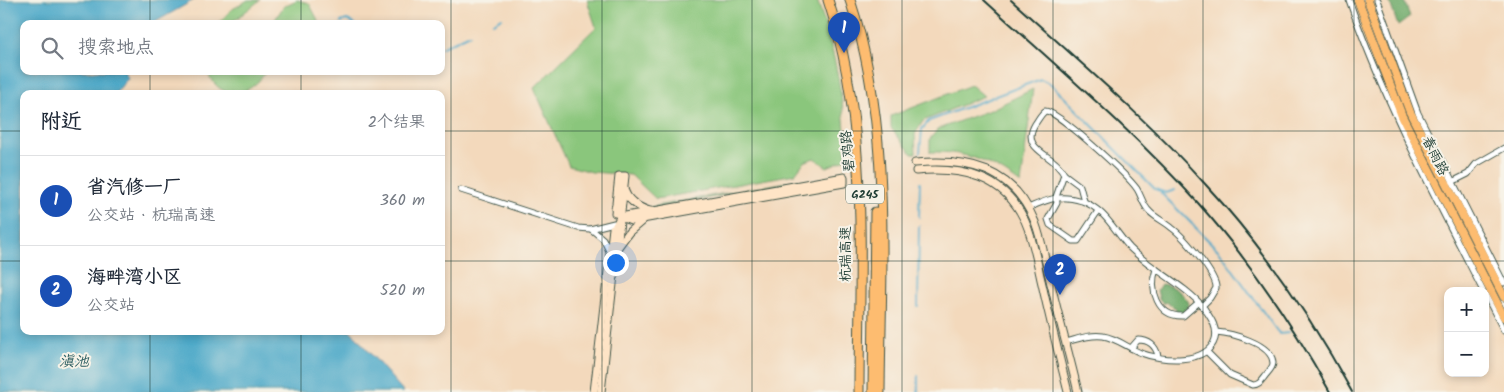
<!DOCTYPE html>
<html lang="zh">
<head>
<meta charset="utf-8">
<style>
	body { margin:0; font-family:Kalam,"LXGW WenKai TC",sans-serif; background:#f2f2f3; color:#1f2937 }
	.controls { position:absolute; right:15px; bottom:15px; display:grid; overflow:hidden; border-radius:10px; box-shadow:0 2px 8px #0003 }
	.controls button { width:45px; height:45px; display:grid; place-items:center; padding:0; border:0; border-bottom:1px solid #e0e1e3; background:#fff; color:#1f2937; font:25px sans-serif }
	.you { position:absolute; left:615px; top:262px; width:18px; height:18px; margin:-12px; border:4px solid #fff; border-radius:50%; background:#1a73e8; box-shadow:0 0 0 8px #1a73e833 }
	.badge { display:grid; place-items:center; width:32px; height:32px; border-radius:50%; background:#d93025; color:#fff; font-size:16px; font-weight:700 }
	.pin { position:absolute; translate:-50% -41px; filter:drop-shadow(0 1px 2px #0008) }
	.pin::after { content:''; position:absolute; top:26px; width:18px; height:15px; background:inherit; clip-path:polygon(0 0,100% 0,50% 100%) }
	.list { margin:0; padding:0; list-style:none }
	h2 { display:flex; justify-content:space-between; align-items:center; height:65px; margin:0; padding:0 20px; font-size:21px }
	h2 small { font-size:16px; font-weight:400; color:#747a83 }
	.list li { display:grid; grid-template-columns:32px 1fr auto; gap:15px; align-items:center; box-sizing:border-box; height:90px; padding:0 20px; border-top:1px solid #e0e1e3 }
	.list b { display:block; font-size:19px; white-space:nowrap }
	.list p { margin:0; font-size:16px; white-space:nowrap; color:#747a83 }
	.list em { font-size:16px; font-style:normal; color:#747a83 }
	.icon { flex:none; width:28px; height:28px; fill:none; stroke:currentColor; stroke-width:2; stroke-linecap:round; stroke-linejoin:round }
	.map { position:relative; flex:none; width:1504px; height:392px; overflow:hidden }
	.search { position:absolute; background:#fff; box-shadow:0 2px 8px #0003; left:20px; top:20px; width:425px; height:55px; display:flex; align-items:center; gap:12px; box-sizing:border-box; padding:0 18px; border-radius:10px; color:#747a83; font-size:19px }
	.panel { position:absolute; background:#fff; box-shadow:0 2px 8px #0003; left:20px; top:90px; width:425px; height:245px; border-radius:10px }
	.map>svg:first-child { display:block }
	.green { fill:#8ac67b; stroke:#548258 }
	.forest { fill:#6fab6b; stroke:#477450 }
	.water { fill:#49a7c8; stroke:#34727e }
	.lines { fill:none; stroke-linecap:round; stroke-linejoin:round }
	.stream { stroke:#49a7c8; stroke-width:2 }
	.street-casing { stroke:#3f5448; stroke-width:7 }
	.secondary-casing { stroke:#3f5448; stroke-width:9 }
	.primary-casing { stroke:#3f5448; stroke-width:9 }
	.highway-casing { stroke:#3f5448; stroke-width:11 }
	.street { stroke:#fff; stroke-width:5 }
	.secondary { stroke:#fee4c6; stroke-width:7 }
	.primary { stroke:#fdbc70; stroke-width:8 }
	.highway { stroke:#fdbc70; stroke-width:9 }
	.rail { stroke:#1f3d34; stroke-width:2 }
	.grid { fill:none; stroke:#1f3d34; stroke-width:1; stroke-opacity:0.55 }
	.labels { text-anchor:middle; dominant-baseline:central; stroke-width:4; stroke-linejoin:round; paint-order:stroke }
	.shield { fill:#f7f3e8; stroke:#60746a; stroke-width:1 }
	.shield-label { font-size:12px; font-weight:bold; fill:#1f3d34 }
	.street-label { font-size:14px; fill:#1f3d34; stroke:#f7f3e8 }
	.water-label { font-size:15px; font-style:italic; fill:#2c5d60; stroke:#f7f3e8 }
</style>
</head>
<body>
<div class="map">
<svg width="1504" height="392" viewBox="0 0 1504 392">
	<rect width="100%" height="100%" fill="#f7f3e8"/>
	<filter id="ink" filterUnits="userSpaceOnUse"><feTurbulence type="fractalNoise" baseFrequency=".02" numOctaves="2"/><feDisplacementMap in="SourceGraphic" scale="10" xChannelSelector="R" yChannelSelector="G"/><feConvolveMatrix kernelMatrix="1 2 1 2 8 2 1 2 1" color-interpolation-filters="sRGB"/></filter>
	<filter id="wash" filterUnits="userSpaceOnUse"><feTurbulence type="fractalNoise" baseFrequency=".0096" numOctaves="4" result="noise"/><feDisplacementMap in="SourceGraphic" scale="20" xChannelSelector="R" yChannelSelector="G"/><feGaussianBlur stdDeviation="1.12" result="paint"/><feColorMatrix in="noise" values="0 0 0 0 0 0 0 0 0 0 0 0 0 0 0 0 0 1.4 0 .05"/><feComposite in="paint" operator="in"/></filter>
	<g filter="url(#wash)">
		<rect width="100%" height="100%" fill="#f3d9bc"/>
		<!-- green -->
		<g class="green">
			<path d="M248 0H260L230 24H218L231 10Z"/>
			<path d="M297 0 309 3 320 24H302L295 21 288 24H272L284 6Z"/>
			<path d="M587 0H817C835 50 846 106 846 159L827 167 814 158 804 162 795 174 656 199 631 175 592 172 569 166 534 88 596 27Z"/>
			<path d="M207 71H266C251 97 220 103 207 71Z"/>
			<path d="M971 85 984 96 923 121 915 134 916 153 912 154 891 128V116Z"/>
			<path d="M1033 89 1021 184C992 162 966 151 930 152V139L938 129 990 110Z"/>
		</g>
		<!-- forest -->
		<g class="forest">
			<path d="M1389 0H1404L1410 17 1398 26Z"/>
			<path d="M799 181 651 209 650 207 798 180Z"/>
			<path d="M1161 284C1172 285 1184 293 1189 303L1187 310 1178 313 1175 312 1177 309 1166 302 1164 304 1159 299 1157 290Z"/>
		</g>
		<!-- water -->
		<path class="water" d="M0 0H194L152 24H24V71H124L128 78 115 94H24V331H351L404 392H0Z"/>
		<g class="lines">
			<!-- stream -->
			<g class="stream">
				<path d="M341 22 347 20 355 24"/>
				<path d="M493 23 502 18"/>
				<path d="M441 48 470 34"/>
				<path d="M920 152 922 129 929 121 1041 79 1051 84 1155 189 1166 193 1175 190"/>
				<path d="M1161 193 1220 252 1277 331 1280 334 1288 333"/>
				<path d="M919 217 920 183"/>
				<path d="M918 306 919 226"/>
				<path d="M918 392V376"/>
			</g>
		</g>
	</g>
	<g filter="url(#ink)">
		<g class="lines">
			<!-- street casing -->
			<g class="street-casing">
				<g id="street">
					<path d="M1349 0C1384 101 1434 195 1483 291"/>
					<path d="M1377 0 1418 113 1504 283"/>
					<path d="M1064 174 1080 186 1084 201"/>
					<path d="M1452 182 1468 174 1476 164 1504 148"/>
					<path d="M461 190 578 228 590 229 614 223"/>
					<path d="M1028 208C1049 199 1059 194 1082 201 1105 209 1115 232 1130 248 1152 270 1184 284 1204 308 1210 317 1218 327 1215 339 1207 365 1161 361 1141 353 1128 348 1117 338 1103 336 1090 334 1078 339 1066 342"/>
					<path d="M1098 211 1078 241H1073L1050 225 1048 219 1057 203 1056 197 1064 174C1056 154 1019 151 1035 124 1038 120 1040 115 1045 111 1057 110 1128 176 1137 189 1142 197 1143 206 1150 212 1156 218 1165 222 1172 228 1183 236 1217 275 1216 288L1210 298 1202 306"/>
					<path d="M591 229 603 239 610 253"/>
					<path d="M1156 269C1149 289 1157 317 1183 316L1198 303"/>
					<path d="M1485 294 1504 331"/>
					<path d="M1131 348 1138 340C1149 340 1156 346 1158 356"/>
					<path d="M1207 352 1230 375 1253 385C1259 385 1261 381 1265 376 1268 372 1273 368 1273 363 1272 343 1230 333 1216 332"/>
				</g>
			</g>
			<!-- secondary casing -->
			<g class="secondary-casing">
				<g id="secondary">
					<path d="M915 163C967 158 1013 168 1035 222 1043 243 1046 266 1052 288 1060 323 1070 357 1078 392"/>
					<path d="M916 171C961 167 1004 175 1025 221 1034 241 1037 263 1042 284 1050 320 1059 356 1068 392"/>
					<path d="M624 188C626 200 639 208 650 211"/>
					<path d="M613 232 620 217 844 177V183L631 221 620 217 615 208"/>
					<path d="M618 247 629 232 643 220"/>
					<path d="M594 392 613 228"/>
					<path d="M601 392 625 176H619L615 213"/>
				</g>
			</g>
			<!-- primary casing -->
			<g class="primary-casing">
				<g id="primary">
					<path d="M1358 0 1402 116 1504 317"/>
					<path d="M1368 0 1410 112 1504 297"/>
				</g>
			</g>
			<!-- highway casing -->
			<g class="highway-casing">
				<g id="highway">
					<path d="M828 0C870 126 859 261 859 392"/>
					<path d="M850 0C892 126 881 262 880 392"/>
					<path d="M873 392 875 212"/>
				</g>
			</g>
			<!-- street -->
			<use href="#street" class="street"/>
			<!-- secondary -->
			<use href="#secondary" class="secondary"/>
			<!-- primary -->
			<use href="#primary" class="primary"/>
			<!-- highway -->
			<use href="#highway" class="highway"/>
			<!-- rail -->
			<g class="rail">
				<path d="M984 0C1056 66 1132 130 1198 203 1249 260 1293 325 1330 392"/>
				<path d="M1011 0C1077 60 1146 118 1206 185 1264 248 1311 317 1352 392"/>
			</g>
		</g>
	</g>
	<!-- grid -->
	<path class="grid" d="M150 0V24M301 0V24M451 0V392M602 0V392M752 0V392M902 0V392M1053 0V392M1203 0V392M1354 0V392M150 71V94M301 71V94M0 131H24M441 131H1504M0 261H24M441 261H1504M150 331V392M301 331V392"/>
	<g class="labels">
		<!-- shield labels -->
		<rect class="shield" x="846" y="184.5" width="38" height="19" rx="4"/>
		<g class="shield-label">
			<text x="865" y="194">G245</text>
		</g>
		<!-- street labels -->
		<g class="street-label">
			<text transform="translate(848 151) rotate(-95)">碧鸡路</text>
			<text transform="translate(1435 156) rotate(63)">春雨路</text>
			<text transform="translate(846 254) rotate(-90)">杭瑞高速</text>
		</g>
		<!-- water labels -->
		<g class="water-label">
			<text x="74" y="362">滇池</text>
		</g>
	</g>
</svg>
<div class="controls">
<button>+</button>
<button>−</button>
</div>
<div class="you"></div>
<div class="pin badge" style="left:844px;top:53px;background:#1a4fb4">1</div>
<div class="pin badge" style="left:1060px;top:295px;background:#1a4fb4">2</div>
<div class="search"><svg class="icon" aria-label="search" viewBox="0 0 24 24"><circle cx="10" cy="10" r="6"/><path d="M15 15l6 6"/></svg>搜索地点</div>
<section class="panel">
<h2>附近<small>2个结果</small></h2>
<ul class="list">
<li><span class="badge" style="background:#1a4fb4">1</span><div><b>省汽修一厂</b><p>公交站 · 杭瑞高速</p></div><em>360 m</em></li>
<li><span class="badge" style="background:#1a4fb4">2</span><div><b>海畔湾小区</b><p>公交站</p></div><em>520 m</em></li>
</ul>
</section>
</div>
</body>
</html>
